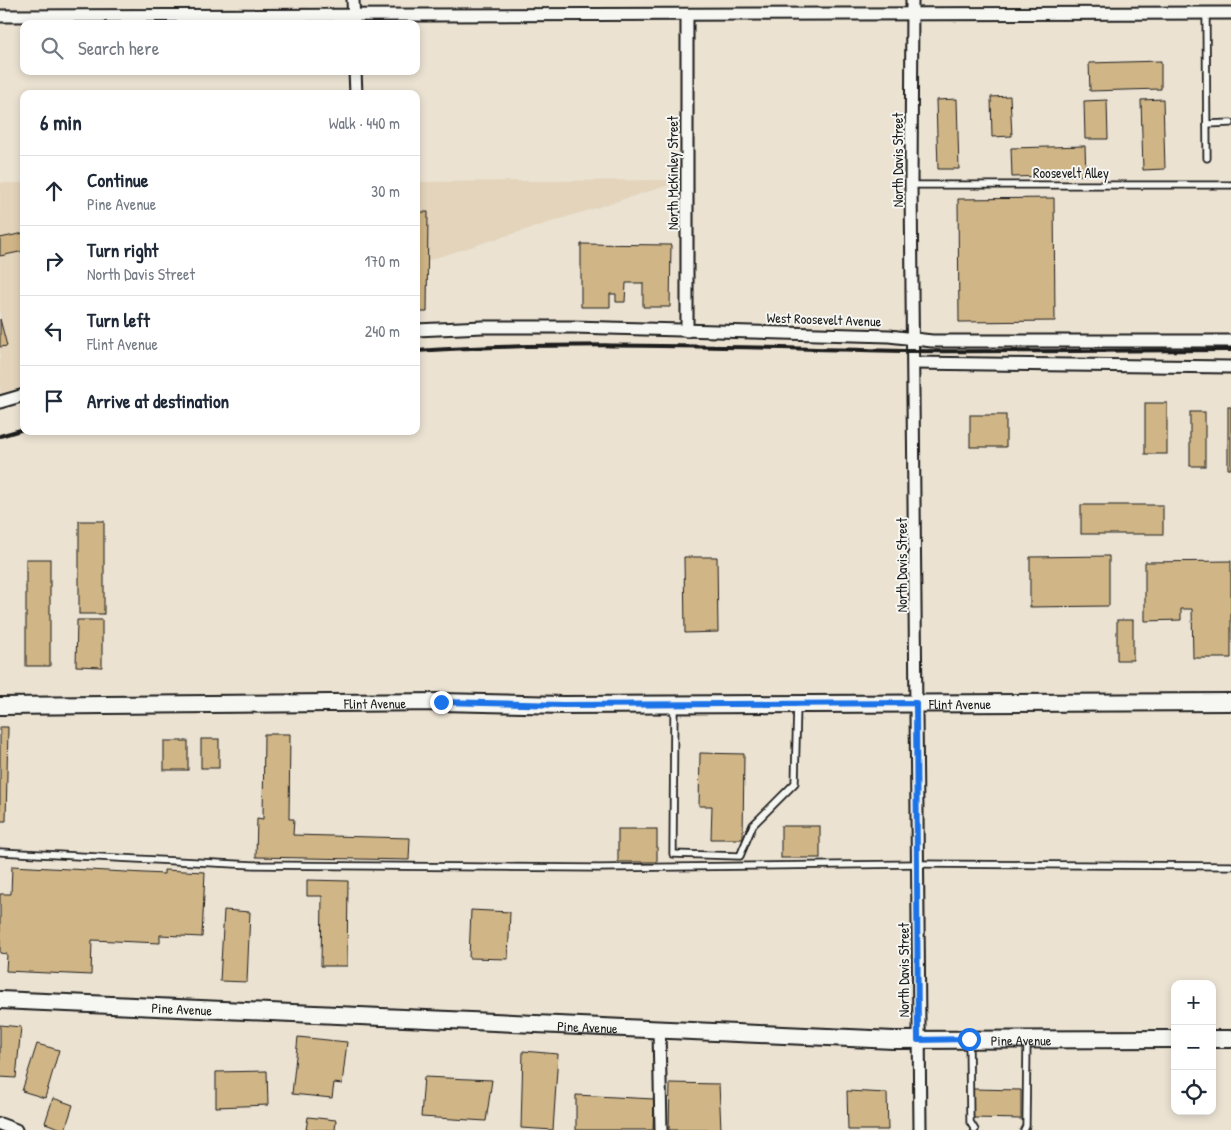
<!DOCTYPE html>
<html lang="en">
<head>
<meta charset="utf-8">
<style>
	body { margin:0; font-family:"Patrick Hand",sans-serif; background:#f2f2f3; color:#1f2937 }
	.controls { position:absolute; right:15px; bottom:15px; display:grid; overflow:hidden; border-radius:10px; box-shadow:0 2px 8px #0003 }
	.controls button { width:45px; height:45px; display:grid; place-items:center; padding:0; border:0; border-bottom:1px solid #e0e1e3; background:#fff; color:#1f2937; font:25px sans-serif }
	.stop { position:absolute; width:15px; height:15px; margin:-11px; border:4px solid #1a73e8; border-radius:50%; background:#fff }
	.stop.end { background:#1a73e8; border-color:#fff; box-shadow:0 1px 5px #0008 }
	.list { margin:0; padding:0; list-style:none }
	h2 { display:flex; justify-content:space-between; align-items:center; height:65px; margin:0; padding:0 20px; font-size:21px }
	h2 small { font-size:16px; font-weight:400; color:#747a83 }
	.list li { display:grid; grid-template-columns:32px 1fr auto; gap:15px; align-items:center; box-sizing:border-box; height:70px; padding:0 20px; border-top:1px solid #e0e1e3 }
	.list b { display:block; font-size:19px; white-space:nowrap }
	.list p { margin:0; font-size:16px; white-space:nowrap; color:#747a83 }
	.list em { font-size:16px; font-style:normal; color:#747a83 }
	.icon { flex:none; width:28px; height:28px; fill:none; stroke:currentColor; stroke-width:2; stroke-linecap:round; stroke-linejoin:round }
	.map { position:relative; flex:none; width:1231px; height:1130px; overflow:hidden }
	.search { position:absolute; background:#fff; box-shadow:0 2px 8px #0003; left:20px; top:20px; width:400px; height:55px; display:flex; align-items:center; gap:12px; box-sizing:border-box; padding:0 18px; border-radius:10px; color:#747a83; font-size:19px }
	.panel { position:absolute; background:#fff; box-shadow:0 2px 8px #0003; left:20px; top:90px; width:400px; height:345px; border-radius:10px }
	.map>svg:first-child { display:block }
	.built { fill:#e3d4bb }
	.building { fill:#d0b586; stroke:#1c1c1c }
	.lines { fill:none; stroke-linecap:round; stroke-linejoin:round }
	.lane-casing { stroke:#1c1c1c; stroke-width:9 }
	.street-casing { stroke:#1c1c1c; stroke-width:15 }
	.secondary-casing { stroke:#1c1c1c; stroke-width:20 }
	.lane { stroke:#f6f6f2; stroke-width:5.5 }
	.street { stroke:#f6f6f2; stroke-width:11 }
	.secondary { stroke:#f6f6f2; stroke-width:16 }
	.rail { stroke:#1c1c1c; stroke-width:4 }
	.route { stroke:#1a73e8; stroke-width:6 }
	.labels { text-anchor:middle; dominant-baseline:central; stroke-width:4; stroke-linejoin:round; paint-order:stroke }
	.street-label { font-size:14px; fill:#1c1c1c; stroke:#f6f6f2 }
</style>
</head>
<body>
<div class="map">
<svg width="1231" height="1130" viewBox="0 0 1231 1130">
	<rect width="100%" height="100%" fill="#ebe2d2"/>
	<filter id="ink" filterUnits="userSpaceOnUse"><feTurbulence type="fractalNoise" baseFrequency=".02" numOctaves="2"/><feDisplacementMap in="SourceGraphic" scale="10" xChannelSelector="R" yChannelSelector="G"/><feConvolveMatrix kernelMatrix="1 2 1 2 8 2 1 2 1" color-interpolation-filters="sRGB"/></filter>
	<g filter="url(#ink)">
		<!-- built -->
		<g class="built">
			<path d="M685 180 416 264V182Z"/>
			<path d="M0 183H24V386L0 394Z"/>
		</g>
		<!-- building -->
		<g class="building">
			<path d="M1161 61V89L1090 91 1089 63Z"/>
			<path d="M1010 96 1012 136 992 137 991 97Z"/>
			<path d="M957 99 959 169H938L936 100Z"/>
			<path d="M1163 99 1165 169 1143 170 1141 100Z"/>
			<path d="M1107 100 1108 139H1085L1084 101Z"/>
			<path d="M1085 146 1086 175 1012 177 1011 148Z"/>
			<path d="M1054 198 1055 321 959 322 958 199Z"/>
			<path d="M416 212H428L427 312H416Z"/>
			<path d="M24 233V251L0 256V238Z"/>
			<path d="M581 244 671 245 670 307H643V283H626L625 302H616V294H610V307H581Z"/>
			<path d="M0 319 7 346 0 347Z"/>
			<rect x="1145" y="403" width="22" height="51"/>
			<rect x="1228" y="407" width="3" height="62"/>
			<rect x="1190" y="412" width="15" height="54"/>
			<rect x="970" y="415" width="36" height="32"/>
			<rect x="1081" y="505" width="82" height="29"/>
			<rect x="79" y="521" width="25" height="93"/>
			<path d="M1109 556V606L1030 607V557Z"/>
			<path d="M684 557H717L718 632 685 633Z"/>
			<rect x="26" y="559" width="24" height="107"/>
			<path d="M1231 561V658H1193L1192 609H1181V620L1145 621V562Z"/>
			<path d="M77 620H102V667L76 666Z"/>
			<rect x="1117" y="620" width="16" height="40"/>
			<path d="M0 727H8L6 821H0Z"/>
			<path d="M264 734H290L289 819H294L293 835 410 838 409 860 256 857 257 818 263 819Z"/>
			<rect x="201" y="739" width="18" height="29"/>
			<rect x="164" y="741" width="24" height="29"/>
			<path d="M700 753 744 754 743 839H711L712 806H699Z"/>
			<rect x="781" y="826" width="39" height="32"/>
			<rect x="618" y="829" width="39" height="33"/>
			<path d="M12 866 164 874V870L205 872 202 937 160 935V943L92 940 91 975 6 971 7 954 0 953V894H11Z"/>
			<path d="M307 880 348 881 347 966H321L322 896H307Z"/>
			<path d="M224 910 250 912 247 982 220 981Z"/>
			<path d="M471 910 510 912 508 959 469 958Z"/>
			<path d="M0 1025 21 1027 16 1078 0 1077Z"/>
			<path d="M298 1037 347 1042 342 1084 334 1083 332 1098 292 1094Z"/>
			<path d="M37 1044 59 1050 45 1098 22 1091Z"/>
			<path d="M523 1051 558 1054 553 1130 521 1128Z"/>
			<path d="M267 1071 268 1105 216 1107V1072Z"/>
			<path d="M424 1077 492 1080 486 1121 421 1117Z"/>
			<path d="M670 1083 719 1084 721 1130H669Z"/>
			<path d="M973 1089 1021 1090V1119L973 1118Z"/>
			<path d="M847 1091 887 1093 888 1130H848Z"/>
			<path d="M576 1095 654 1099 653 1130H576Z"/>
			<path d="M53 1098 73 1105 65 1130 45 1123Z"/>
			<path d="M308 1117 336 1120 335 1130H306Z"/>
		</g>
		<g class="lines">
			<!-- lane casing -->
			<g class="lane-casing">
				<g id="lane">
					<path d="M1206 13 1207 158"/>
					<path d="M1207 124 1231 123"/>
					<path d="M911 185H1231"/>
					<path d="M674 706 673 854 740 856 753 825 795 783 797 705"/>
					<path d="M0 852 254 865 599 868 918 864 1231 866"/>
					<path d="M969 1041 970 1122 975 1130"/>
					<path d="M1024 1130 1026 1126 1027 1041"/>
				</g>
			</g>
			<!-- street casing -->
			<g class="street-casing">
				<g id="street">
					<path d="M353 0 354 22"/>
					<path d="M912 0 911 185 920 1130"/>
					<path d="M0 16 1231 13"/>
					<path d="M355 71 356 94"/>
					<path d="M416 330 483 327H573L889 336 932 341H1231"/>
					<path d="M687 331V15"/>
					<path d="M914 363 1231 367"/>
					<path d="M0 402 24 395"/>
					<path d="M659 1030 661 1130"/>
					<path d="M0 1124 16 1130"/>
				</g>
			</g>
			<!-- secondary casing -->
			<g class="secondary-casing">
				<g id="secondary">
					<path id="s1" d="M0 706 441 702 563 705 1231 702"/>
					<path id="s2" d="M0 1000 894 1040 1175 1039"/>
					<path d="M1212 1039H1231"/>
				</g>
			</g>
			<!-- lane -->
			<use href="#lane" class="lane"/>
			<!-- street -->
			<use href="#street" class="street"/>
			<!-- secondary -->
			<use href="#secondary" class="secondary"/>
			<!-- rail -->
			<g class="rail">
				<path d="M416 351C581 340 746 348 912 351 1018 352 1125 350 1231 350"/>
				<path d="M0 436 24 429"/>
			</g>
		</g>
	</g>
	<g class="lines" filter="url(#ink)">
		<!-- route -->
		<path class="route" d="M441 702 563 705 916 703 918 1040 969 1039"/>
	</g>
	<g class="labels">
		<!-- street labels -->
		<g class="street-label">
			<text transform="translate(897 160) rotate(-90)">North Davis Street</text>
			<text x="1071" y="172">Roosevelt Alley</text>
			<text transform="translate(672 173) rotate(-90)">North McKinley Street</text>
			<text transform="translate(824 319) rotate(2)">West Roosevelt Avenue</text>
			<text transform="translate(901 565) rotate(-90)">North Davis Street</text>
			<text stroke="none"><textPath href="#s1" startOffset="960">Flint Avenue</textPath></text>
			<text stroke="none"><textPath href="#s1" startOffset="375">Flint Avenue</textPath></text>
			<text transform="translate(903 970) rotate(-90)">North Davis Street</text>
			<text stroke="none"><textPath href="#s2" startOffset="182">Pine Avenue</textPath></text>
			<text stroke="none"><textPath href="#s2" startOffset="588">Pine Avenue</textPath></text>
			<text stroke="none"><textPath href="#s2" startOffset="1022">Pine Avenue</textPath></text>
		</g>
	</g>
</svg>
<div class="controls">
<button>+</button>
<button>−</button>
<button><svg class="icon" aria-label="locate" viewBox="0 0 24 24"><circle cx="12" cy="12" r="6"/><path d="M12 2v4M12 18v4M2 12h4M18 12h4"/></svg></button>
</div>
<div class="stop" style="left:969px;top:1039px"></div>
<div class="stop end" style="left:441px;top:702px"></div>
<div class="search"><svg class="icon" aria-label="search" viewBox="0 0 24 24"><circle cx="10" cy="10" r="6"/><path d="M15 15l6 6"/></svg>Search here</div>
<section class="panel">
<h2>6 min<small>Walk · 440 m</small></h2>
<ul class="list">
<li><svg class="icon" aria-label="ahead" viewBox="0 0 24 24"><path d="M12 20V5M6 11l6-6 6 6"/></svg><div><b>Continue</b><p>Pine Avenue</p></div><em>30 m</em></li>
<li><svg class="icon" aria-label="right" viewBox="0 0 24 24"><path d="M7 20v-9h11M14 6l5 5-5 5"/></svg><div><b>Turn right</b><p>North Davis Street</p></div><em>170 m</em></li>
<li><svg class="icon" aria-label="left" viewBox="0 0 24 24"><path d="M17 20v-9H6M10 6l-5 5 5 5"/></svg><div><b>Turn left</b><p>Flint Avenue</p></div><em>240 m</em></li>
<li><svg class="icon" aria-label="arrive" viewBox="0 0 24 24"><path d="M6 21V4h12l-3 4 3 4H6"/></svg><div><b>Arrive at destination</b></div></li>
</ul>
</section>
</div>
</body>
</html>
